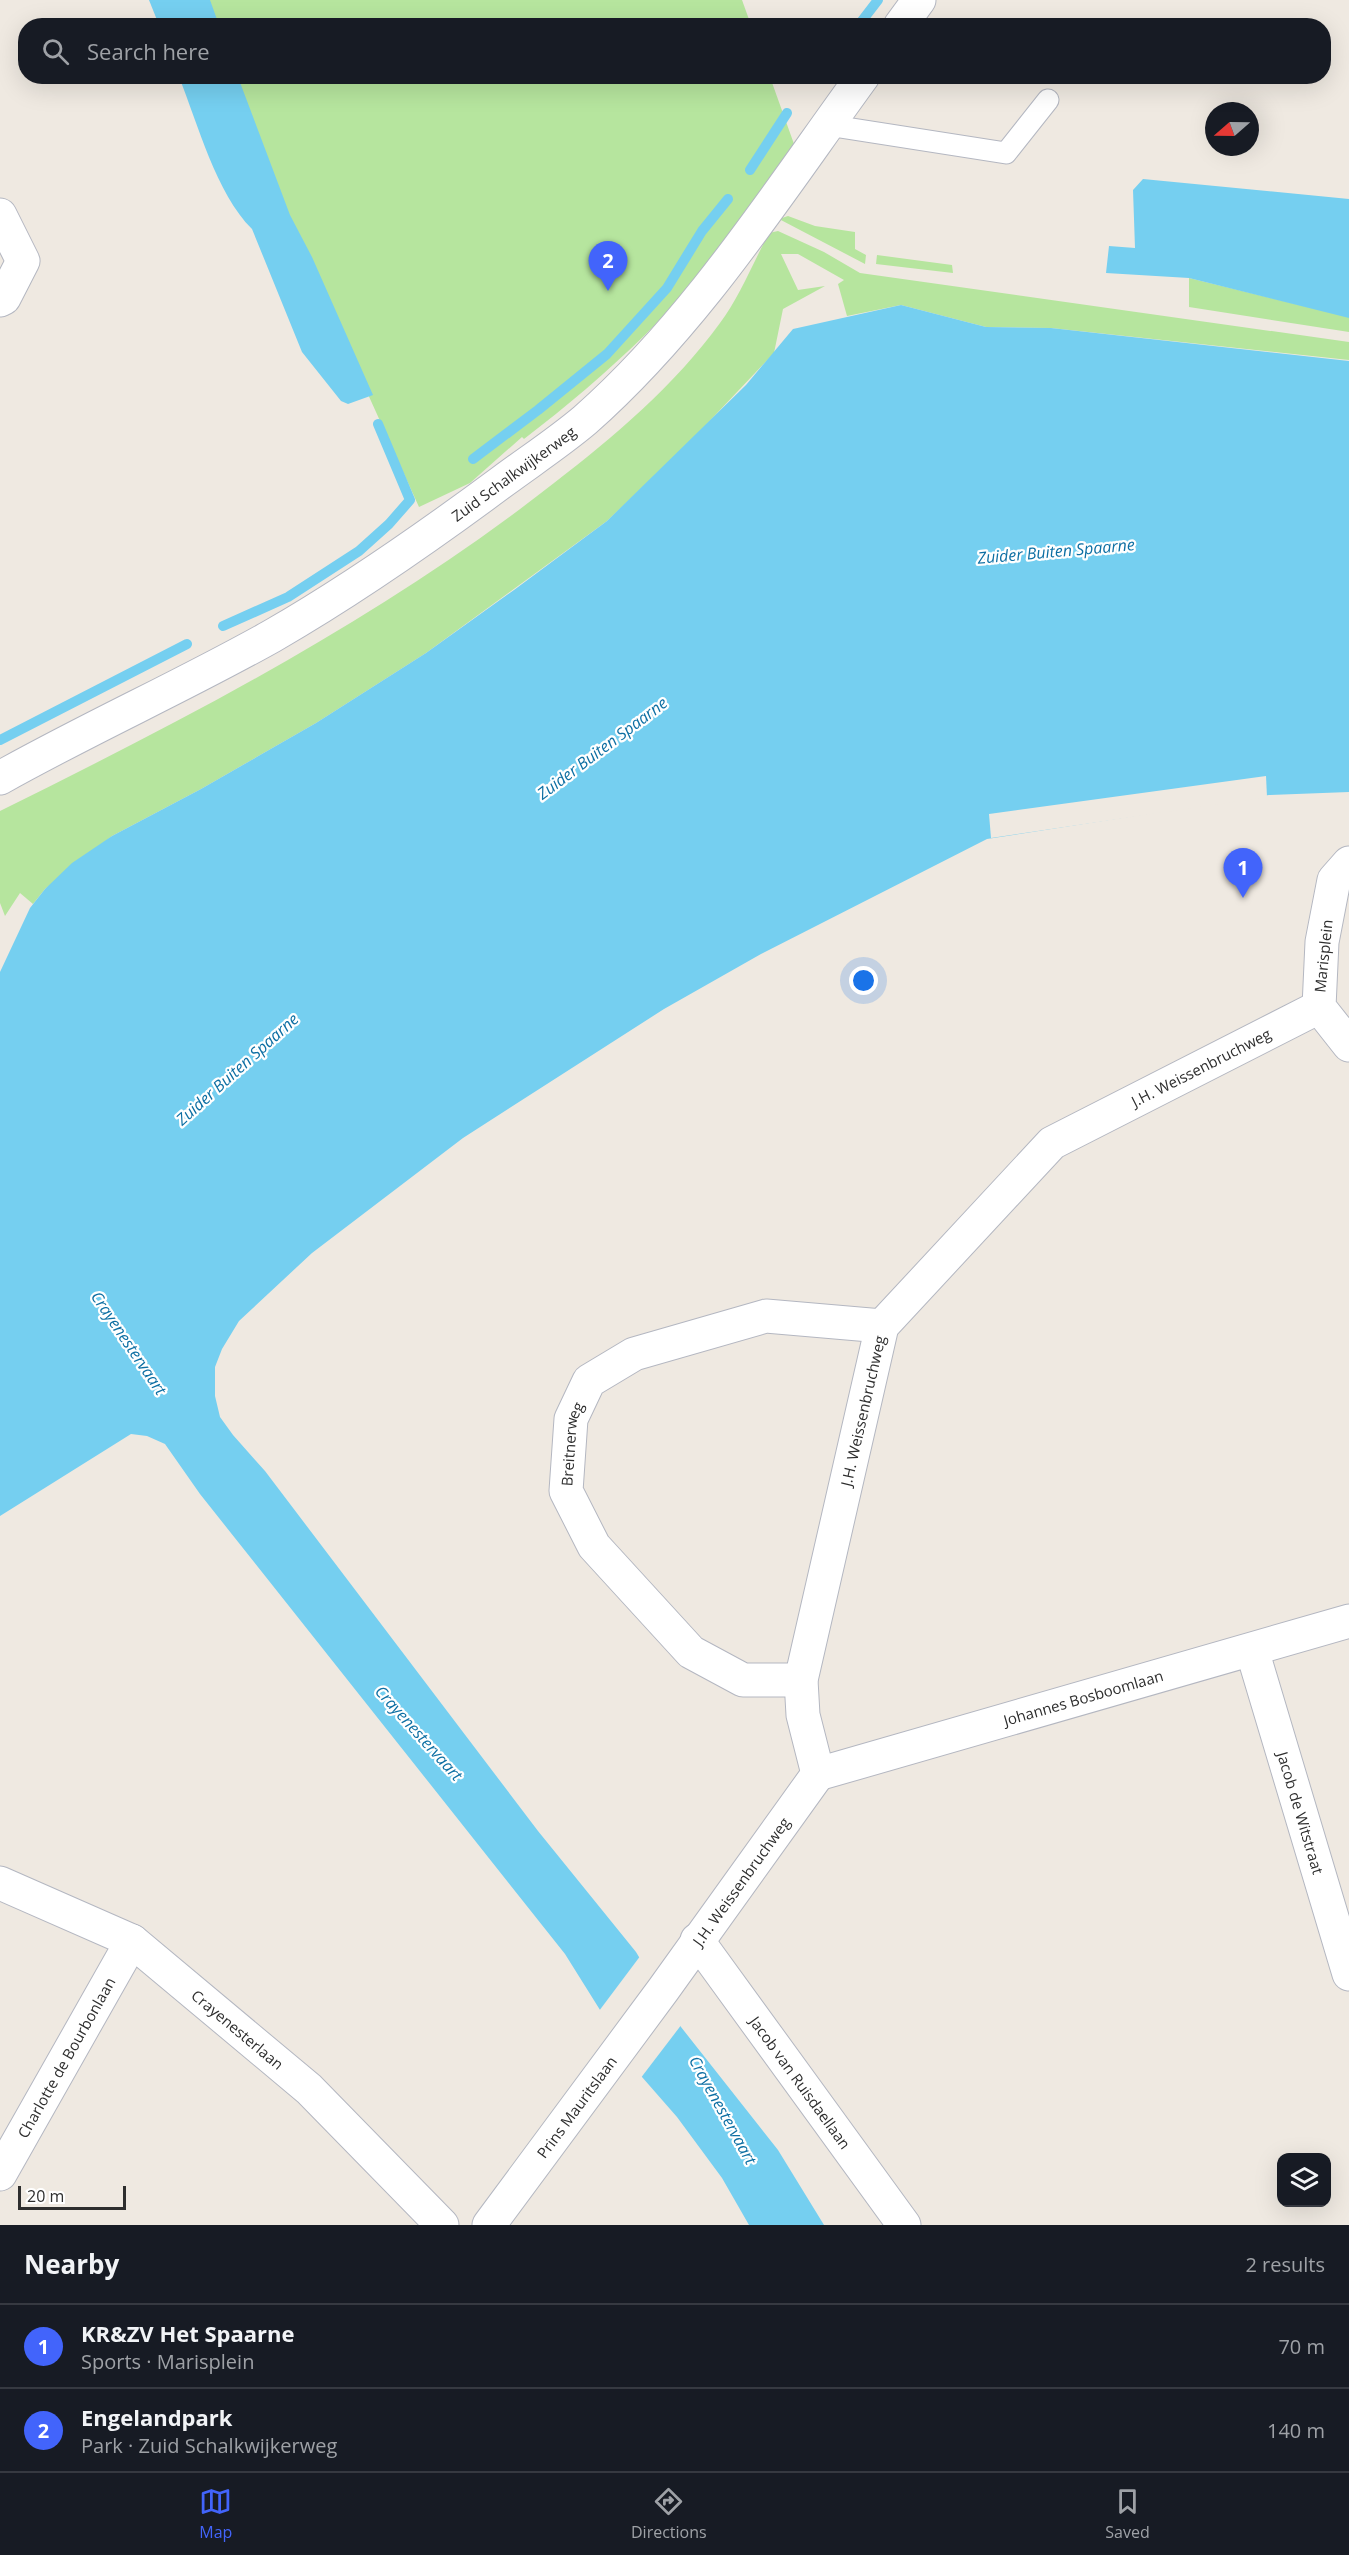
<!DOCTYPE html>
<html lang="en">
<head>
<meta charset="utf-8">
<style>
	body { margin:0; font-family:"Open Sans",sans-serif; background:#242831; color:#f1f3f6 }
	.controls { position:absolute; right:18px; bottom:18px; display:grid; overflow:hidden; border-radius:12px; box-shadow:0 6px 24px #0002 }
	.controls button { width:54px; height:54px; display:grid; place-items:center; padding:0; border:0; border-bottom:2px solid #363941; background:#171b24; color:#f1f3f6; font:30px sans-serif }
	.compass { position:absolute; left:1205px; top:102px; width:54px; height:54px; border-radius:50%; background:#171b24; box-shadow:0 6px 24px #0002; rotate:250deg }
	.scale { position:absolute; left:18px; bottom:15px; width:108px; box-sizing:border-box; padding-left:6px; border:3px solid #2e2e2e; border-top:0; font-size:16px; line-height:21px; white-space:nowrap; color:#2e2e2e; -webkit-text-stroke:4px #fff; paint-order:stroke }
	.you { position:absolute; left:864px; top:981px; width:21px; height:21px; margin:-15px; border:4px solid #fff; border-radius:50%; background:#1a73e8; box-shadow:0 0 0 9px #1a73e833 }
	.badge { display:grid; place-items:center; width:39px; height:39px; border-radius:50%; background:#4264fb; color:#fff; font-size:20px; font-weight:700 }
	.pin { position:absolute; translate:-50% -50px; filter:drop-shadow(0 2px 3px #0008) }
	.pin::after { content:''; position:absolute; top:32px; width:21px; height:18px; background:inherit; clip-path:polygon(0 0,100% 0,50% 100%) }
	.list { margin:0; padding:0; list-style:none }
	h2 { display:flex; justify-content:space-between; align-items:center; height:78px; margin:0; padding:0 24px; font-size:26px }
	h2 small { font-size:20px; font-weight:400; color:#9ea1a6 }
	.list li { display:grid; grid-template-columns:39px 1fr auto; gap:18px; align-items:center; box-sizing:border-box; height:84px; padding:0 24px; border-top:2px solid #363941 }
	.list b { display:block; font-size:22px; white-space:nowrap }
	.list p { margin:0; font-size:20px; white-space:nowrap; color:#9ea1a6 }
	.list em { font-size:20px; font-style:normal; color:#9ea1a6 }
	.icon { flex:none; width:33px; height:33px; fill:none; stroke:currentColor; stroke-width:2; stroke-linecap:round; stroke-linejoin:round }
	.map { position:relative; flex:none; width:1349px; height:2225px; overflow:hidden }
	.search { position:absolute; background:#171b24; box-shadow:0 6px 24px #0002; left:18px; right:18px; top:18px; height:66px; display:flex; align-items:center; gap:15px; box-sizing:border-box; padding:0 21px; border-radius:24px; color:#9ea1a6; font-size:22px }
	.sheet { height:246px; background:#171b24 }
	nav { display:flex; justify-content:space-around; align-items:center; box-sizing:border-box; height:84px; border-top:2px solid #363941; background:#171b24; font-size:16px; color:#9ea1a6 }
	nav a { display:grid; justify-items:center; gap:3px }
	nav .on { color:#4264fb }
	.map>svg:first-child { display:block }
	.green { fill:#b6e59e }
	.water { fill:#75cff0 }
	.pier { fill:#efe9e1 }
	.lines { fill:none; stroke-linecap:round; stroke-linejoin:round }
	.stream { stroke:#75cff0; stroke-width:10 }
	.service-casing { stroke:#b4b7c1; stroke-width:23 }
	.minor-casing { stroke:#b4b7c1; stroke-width:35 }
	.service { stroke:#fff; stroke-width:21 }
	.minor { stroke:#fff; stroke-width:33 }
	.labels { text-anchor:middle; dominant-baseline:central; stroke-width:4.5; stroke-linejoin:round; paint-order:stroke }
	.street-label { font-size:15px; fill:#2e2e2e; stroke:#fff }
	.water-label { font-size:16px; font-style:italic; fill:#0d6fa3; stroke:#fff }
</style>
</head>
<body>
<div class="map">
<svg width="1349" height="2225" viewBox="0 0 1349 2225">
	<rect width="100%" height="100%" fill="#efe9e1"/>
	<!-- green -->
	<g class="green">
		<path d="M208 0H742L751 25 218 26Z"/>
		<path d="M236 77H770L794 144C747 209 702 278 645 335 607 372 566 407 524 439L522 437 470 483 419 507 285 211Z"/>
		<path d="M788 216 815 226 855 232V249L866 255 865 264 779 219Z"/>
		<path d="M778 231 824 252 860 273 1349 342V360L1051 328 986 327 901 305 847 316 838 284 844 280 798 254H781L798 290 825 286 783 309 774 353 685 447 607 521 426 653 316 723 201 789 112 836 45 889 33 904 20 893 5 916 0 903V811C192 716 385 616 554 483 614 437 675 385 720 323 739 298 754 261 769 233Z"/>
		<path d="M877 255 952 265 953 273 876 264Z"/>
		<path d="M1189 278 1349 317V332L1189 307Z"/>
	</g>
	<!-- water -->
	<g class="water">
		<path d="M149 0H210L219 25H159Z"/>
		<path d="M179 77H238L290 215 312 257 373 395 348 404 341 401 302 352 252 229C216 193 198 124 179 77Z"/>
		<path d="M1143 179 1349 199V318L1189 278 1106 273 1109 246 1135 248 1133 190Z"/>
		<path d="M901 305 986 327 1051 328 1349 361V792L1269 795 987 839 761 954 664 1009 463 1138 312 1253 239 1321 222 1349 215 1367V1396L220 1417 233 1435 265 1471 538 1831 636 1952 681 2027 778 2150 824 2225H749L722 2178 677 2117 642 2077 565 1954 200 1494 165 1444 147 1436 131 1434 0 1516V972L30 908 45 889 72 863 112 836 201 789 316 723 426 653 514 590 607 521 746 385 793 329Z"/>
	</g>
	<!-- pier -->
	<g class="pier">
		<path d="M1266 776 1267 797 991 838 989 814Z"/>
		<path d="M641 1955 682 2024 640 2079 599 2011Z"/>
	</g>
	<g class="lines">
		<!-- stream -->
		<g class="stream">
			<path d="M858 26 878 0"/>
			<path d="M750 170 787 113"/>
			<path d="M473 459 538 410 607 354 667 288 702 231 728 199"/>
			<path d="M223 626 288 597 359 551 389 524 410 500 378 424"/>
			<path d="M0 740 187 644"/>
		</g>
		<!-- service casing -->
		<g class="service-casing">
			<path id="service" d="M827 125 1006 153 1048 100"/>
		</g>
		<!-- minor casing -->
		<g class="minor-casing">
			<g id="minor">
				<path d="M900 26 919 0"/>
				<path d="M0 215 23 261 4 298 0 300"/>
				<path id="s1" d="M0 778C89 728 183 686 272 636 352 590 429 536 503 481 530 461 559 442 585 420 695 323 777 194 863 76"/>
				<path d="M1349 863 1334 880 1322 942 1319 1007 1349 1045"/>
				<path id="s2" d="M1252 1650 1349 1974"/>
				<path id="s3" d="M801 1680H743L691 1652 594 1546 566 1491 571 1419 589 1381 634 1354 766 1316 882 1326"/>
				<path id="s4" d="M818 1774 803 1715 801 1680 882 1326 1052 1143 1319 1007"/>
				<path id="s5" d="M818 1774 1349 1621"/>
				<path id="s6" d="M0 1883 132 1941 309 2089 442 2225"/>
				<path id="s7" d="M697 1940 904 2225"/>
				<path id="s8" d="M0 2174 132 1941"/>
				<path id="s9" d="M489 2225 663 1990 818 1774"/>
			</g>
		</g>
		<!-- service -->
		<use href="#service" class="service"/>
		<!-- minor -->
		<use href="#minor" class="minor"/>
	</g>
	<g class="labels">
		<!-- street labels -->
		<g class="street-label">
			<text stroke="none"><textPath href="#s1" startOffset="598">Zuid Schalkwijkerweg</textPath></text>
			<text transform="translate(1323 956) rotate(-84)">Marisplein</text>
			<text stroke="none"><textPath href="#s4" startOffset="876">J.H. Weissenbruchweg</textPath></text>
			<text stroke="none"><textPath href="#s4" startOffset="372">J.H. Weissenbruchweg</textPath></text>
			<text stroke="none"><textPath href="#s3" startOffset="370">Breitnerweg</textPath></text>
			<text stroke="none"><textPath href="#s5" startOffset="276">Johannes Bosboomlaan</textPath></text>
			<text stroke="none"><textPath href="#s2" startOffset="170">Jacob de Witstraat</textPath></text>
			<text stroke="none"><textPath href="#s9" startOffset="426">J.H. Weissenbruchweg</textPath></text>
			<text stroke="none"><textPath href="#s6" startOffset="282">Crayenesterlaan</textPath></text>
			<text stroke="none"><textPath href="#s8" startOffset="134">Charlotte de Bourbonlaan</textPath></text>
			<text stroke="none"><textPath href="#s7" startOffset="176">Jacob van Ruisdaellaan</textPath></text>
			<text stroke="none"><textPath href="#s9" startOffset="147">Prins Mauritslaan</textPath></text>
		</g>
		<!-- water labels -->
		<g class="water-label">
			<text transform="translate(1056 551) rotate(-5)">Zuider Buiten Spaarne</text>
			<text transform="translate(602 748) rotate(-37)">Zuider Buiten Spaarne</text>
			<text transform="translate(237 1069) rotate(-42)">Zuider Buiten Spaarne</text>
			<text transform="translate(129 1343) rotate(56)">Crayenestervaart</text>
			<text transform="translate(419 1733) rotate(48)">Crayenestervaart</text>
			<text transform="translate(723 2110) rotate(61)">Crayenestervaart</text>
		</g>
	</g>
</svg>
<div class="controls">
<button><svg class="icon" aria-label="layers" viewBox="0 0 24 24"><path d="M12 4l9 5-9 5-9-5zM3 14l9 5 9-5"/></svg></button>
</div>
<svg class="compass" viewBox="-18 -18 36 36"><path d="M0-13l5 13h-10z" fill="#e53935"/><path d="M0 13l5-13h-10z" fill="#9ea1a6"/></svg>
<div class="scale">20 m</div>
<div class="you"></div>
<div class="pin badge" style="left:1243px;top:898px">1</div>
<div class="pin badge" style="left:608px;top:291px">2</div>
<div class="search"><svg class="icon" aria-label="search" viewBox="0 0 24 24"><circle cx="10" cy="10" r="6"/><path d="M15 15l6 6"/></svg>Search here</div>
</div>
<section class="sheet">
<h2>Nearby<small>2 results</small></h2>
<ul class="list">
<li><span class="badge">1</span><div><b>KR&amp;ZV Het Spaarne</b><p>Sports · Marisplein</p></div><em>70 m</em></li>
<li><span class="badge">2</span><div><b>Engelandpark</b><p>Park · Zuid Schalkwijkerweg</p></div><em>140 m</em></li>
</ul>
</section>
<nav>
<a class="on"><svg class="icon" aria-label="map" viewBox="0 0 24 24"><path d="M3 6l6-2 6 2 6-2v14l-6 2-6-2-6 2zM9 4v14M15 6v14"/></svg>Map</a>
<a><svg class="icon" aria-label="directions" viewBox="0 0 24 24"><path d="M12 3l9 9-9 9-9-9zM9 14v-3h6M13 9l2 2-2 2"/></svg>Directions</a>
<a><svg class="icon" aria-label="saved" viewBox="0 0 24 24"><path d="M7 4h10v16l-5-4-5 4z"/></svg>Saved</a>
</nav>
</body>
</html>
